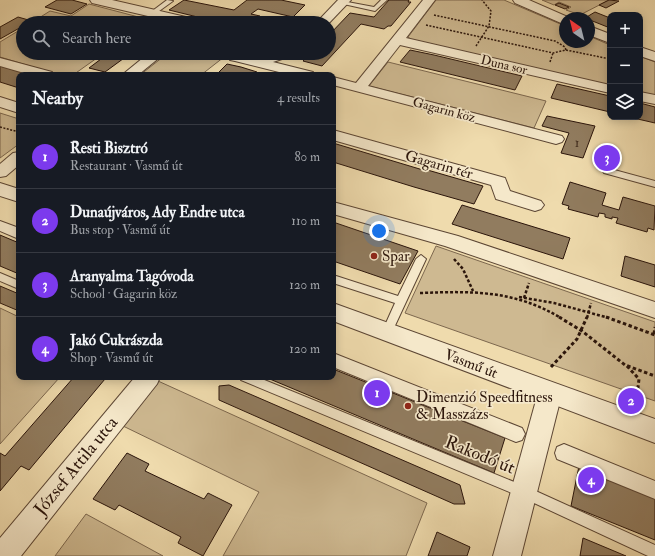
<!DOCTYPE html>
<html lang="en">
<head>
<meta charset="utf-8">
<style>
	body { margin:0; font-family:"IM FELL Double Pica",serif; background:#242831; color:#f1f3f6 }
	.controls { position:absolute; right:12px; top:12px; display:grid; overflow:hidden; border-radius:8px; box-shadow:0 2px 10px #0003 }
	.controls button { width:36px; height:36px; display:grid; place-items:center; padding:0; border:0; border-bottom:1px solid #363941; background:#171b24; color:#f1f3f6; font:20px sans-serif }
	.compass { position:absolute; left:559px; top:12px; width:36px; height:36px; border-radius:50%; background:#171b24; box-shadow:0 2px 10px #0003; rotate:325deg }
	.you { position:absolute; left:379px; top:231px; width:14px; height:14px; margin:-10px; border:3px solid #fff; border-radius:50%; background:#1a73e8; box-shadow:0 0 0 6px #1a73e833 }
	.badge { display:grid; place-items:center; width:26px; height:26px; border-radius:50%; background:#7c3aed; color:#fff; font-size:13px; font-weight:700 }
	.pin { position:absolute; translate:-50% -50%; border:2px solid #fff; box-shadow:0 1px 4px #0006 }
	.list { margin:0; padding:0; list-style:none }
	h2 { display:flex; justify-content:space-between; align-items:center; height:52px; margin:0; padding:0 16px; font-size:17px }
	h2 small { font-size:13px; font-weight:400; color:#9ea1a6 }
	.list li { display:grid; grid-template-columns:26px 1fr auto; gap:12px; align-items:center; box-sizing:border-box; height:64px; padding:0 16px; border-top:1px solid #363941 }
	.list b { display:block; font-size:15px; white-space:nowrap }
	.list p { margin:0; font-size:13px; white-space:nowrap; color:#9ea1a6 }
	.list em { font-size:13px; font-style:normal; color:#9ea1a6 }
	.icon { flex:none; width:22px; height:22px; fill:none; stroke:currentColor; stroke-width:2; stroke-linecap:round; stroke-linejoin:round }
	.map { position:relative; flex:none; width:655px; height:556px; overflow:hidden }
	.search { position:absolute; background:#171b24; box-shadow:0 2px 10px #0003; left:16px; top:16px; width:320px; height:44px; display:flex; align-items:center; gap:10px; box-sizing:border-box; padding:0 14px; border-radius:22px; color:#9ea1a6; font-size:15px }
	.panel { position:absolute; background:#171b24; box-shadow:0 2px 10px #0003; left:16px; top:72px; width:320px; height:308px; border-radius:8px }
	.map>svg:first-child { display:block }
	.green { fill:#ceb991; stroke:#7c674e }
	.building { fill:#917c5f; stroke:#2b150b }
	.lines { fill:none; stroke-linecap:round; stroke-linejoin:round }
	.service-casing { stroke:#5c4634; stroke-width:2 }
	.pedestrian-casing { stroke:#5c4634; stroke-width:2 }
	.minor-casing { stroke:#5c4634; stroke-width:2 }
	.tertiary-casing { stroke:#5c4634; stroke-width:2 }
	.path-far2 { stroke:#2b150b; stroke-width:1.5; stroke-dasharray:2 1.5; stroke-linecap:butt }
	.path-far1 { stroke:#2b150b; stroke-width:2.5; stroke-dasharray:3 2; stroke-linecap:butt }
	.path { stroke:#2b150b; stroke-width:3; stroke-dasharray:3.5 2.5; stroke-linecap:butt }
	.service { fill:#f5e8ca; fill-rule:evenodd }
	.pedestrian { fill:#f5e8ca; fill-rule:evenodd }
	.minor { fill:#f5e8ca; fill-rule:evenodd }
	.tertiary { fill:#f5e8ca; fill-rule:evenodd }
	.poi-dot { fill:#8f2418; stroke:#f5e8ca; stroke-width:1.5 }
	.labels { text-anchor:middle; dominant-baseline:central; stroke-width:3.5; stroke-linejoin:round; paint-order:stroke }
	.far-street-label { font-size:13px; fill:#2b150b; stroke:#f5e8ca }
	.number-label { font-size:13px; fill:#442f20 }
	.street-label { font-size:15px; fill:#2b150b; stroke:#f5e8ca }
	.poi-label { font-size:15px; fill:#2b150b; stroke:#f5e8ca; text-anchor:start }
	.near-street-label { font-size:18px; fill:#2b150b; stroke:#f5e8ca }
</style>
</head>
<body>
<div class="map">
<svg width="655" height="556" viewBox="0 0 655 556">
	<rect width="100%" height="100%" fill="#efdbad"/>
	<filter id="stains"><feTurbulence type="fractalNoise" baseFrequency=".005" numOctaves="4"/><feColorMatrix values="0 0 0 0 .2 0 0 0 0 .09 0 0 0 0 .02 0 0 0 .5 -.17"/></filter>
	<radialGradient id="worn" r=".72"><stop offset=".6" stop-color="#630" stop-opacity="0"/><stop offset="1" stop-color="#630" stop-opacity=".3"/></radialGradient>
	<!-- green -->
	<g class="green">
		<path d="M436 0H504L565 26V42H589V36L610 45V86L412 40 408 37Z"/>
		<path d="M542 0H609L580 15 566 10 571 7 559 2 554 5Z"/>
		<path d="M89 4 150 20 146 23H31L50 11 71 16Z"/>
		<path d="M23 28V53H104L73 75H60L0 57V42Z"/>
		<path d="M168 53H210L224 57 201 75H140Z"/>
		<path d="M640 56 655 62V97L640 93Z"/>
		<path d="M388 62 546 101 534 128 369 86Z"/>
		<path d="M0 113 19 119V144L0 158Z"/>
		<path d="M436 246 655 322V401L405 313Z"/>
		<path d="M0 308 19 317V377H60L0 444Z"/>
		<path d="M158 381 427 503 406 556H223L259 492 123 426Z"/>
		<path d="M86 514 163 556H55Z"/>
	</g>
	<!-- building -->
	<g class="building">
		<path d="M57 0H72L87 4 71 14 45 7Z"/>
		<path d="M184 0 234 10 247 0H281L305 5 293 17 258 9 251 14 260 16 252 23H222L169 10Z"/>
		<path d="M389 0H409L408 2H411L391 26H388L384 29 361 24 322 66 303 61 311 53H329V35L350 13 374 17Z"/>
		<path d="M609 0 619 1 606 8 599 5Z"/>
		<path d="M559 3 569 7 565 9 555 5Z"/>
		<path d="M595 12 610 18V28L585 18Z"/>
		<path d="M18 17 32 21 23 23V26L0 39V27Z"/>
		<path d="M410 50 434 55 522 76 515 90 400 62Z"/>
		<path d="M109 53H131L105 72 89 68Z"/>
		<path d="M227 64 241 67 257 72 254 75H231L219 72Z"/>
		<path d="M0 66 31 75H19V88L0 82Z"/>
		<path d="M557 84 610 96V112L551 98Z"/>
		<path d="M640 103 655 107V123L629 117H640Z"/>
		<path d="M547 116 595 126 583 158 561 153 569 133 542 126Z"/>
		<path d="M333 143 423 170 424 169 483 186 474 204 414 187 333 162Z"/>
		<path d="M570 182 606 193 602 205 619 210 623 197 655 206 654 230 648 228 647 232 616 223 618 218 612 217V219L605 217V214L599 213 598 217 568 209 569 206 562 204Z"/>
		<path d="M462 205 570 238 563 259 452 224Z"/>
		<path d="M333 222 418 251 400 284 333 261Z"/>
		<path d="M0 235 19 243V274L0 266Z"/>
		<path d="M625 256 655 265V287L621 276Z"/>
		<path d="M0 286 19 294V311L0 303Z"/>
		<path d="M333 369 505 438 494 473 265 377H333Z"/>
		<path d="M74 377H101L105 379 29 470 21 466 0 491V453L5 456Z"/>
		<path d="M229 385 460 485 465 504H454L219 400V386Z"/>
		<path d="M127 453 149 464 145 471 204 499 208 493 232 505 203 556 178 543 181 537 119 505 115 510 93 499Z"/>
		<path d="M579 466 655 498V540L571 506Z"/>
		<path d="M437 532 470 547 467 556H428Z"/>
		<path d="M583 538 626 556H580Z"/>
	</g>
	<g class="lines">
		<!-- service casing -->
		<g class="service-casing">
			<g id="service">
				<path d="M167 0 173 1 155 14H151V12Z"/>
				<path d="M381 0H387L375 11 339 3 342 1 374 7Z"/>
				<path d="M607 168 655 181V187L604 173 603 171Z"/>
				<path d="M421 255 426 259 392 332 391 335 387 336 383 335 382 332 395 303 333 283V275L398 296 416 259Z"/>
				<path d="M0 273 19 281V289L0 281Z"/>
				<path d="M239 377H257L529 488 655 545V556H648L519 496 241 380Z"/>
			</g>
		</g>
		<!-- pedestrian casing -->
		<g class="pedestrian-casing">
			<g id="pedestrian">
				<path d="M0 221 19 228V239L0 231Z"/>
				<path d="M333 353 522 428 525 434 522 440 516 442 333 367Z"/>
				<path d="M564 444 655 481V499L557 459 555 453 557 447Z"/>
			</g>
		</g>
		<!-- minor casing -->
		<g class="minor-casing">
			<g id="minor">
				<path d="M90 0H112L199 20 200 23H178L92 3Z"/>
				<path d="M338 0H351L329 23H316Z"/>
				<path d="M423 0H435L406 38 610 85V93L400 45 368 86 562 136 564 139 562 142 556 144 333 85V77L356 83Z"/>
				<path d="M513 0H529L570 18H565V24L561 23 515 3Z"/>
				<path d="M589 26 610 34V43L589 35Z"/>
				<path d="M640 47 655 52V61L640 56Z"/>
				<path d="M149 53H165L138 75H122Z"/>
				<path d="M226 53H240L255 56 274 53H293L291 56 273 62 313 72 315 75H291L235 61 230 60Z"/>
				<path d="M0 58 52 72 54 75H31L0 66Z"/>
				<path d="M640 92 655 95V104L640 101Z"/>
				<path d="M0 97 19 103V113L0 107Z"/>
				<path d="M333 130 505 178 510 191 541 201 544 205 541 209 535 211 496 199 491 185 333 140Z"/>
				<path d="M19 152V165L6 176 0 177V164L13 153Z"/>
				<path d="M333 202 458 236 655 302V318L445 246 333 214Z"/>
				<path d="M135 377H160L157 384 21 556H0V538Z"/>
				<path d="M550 383 558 386 562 393 521 556H493L538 393 542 386Z"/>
			</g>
		</g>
		<!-- tertiary casing -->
		<g class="tertiary-casing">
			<g id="tertiary">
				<path d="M0 183 19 189V202L0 196Z"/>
				<path d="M333 303 655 419V443L333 321Z"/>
			</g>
		</g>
		<!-- path-far2 -->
		<g class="path-far2">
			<path d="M426 25 553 53 566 50 565 47 555 41 434 15"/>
			<path d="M476 46 489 26 491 11 482 0"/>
			<path d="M566 50 610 59"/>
			<path d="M550 62 553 53"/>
			<path d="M0 127 19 132"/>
		</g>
		<!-- path-far1 -->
		<g class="path-far1">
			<path d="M454 259 463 269 473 291"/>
			<path d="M420 293C473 291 514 290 561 318"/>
			<path d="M519 297 554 303 609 318"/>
			<path d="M524 298 529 283"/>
			<path d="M587 318 591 303"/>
		</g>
		<!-- path -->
		<g class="path">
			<path d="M559 317 582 331 625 365 655 376"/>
			<path d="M606 317 655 335"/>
			<path d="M654 334 655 327"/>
			<path d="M627 366 639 379 637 396"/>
			<path d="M551 367 577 339 587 317"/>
		</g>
		<!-- service -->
		<use href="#service" class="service"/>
		<!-- pedestrian -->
		<use href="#pedestrian" class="pedestrian"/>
		<!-- minor -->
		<use href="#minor" class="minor"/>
		<!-- tertiary -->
		<use href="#tertiary" class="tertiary"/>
	</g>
	<!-- markers -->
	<g class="poi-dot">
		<circle cx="374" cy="256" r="4"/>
		<circle cx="408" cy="406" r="4"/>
	</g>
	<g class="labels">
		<!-- far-street labels -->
		<g class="far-street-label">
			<text transform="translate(504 65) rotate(13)">Duna sor</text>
			<text transform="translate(444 110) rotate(15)">Gagarin köz</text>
		</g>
		<!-- number labels -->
		<g class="number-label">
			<text x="577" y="143">1</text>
		</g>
		<!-- street labels -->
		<g class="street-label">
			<text transform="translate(439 165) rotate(16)">Gagarin tér</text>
			<text transform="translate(471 364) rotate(21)">Vasmű út</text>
		</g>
		<!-- poi labels -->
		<g class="poi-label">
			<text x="382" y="256">Spar</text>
			<text x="416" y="397">Dimenzió Speedfitness<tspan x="416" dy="17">&amp; Masszázs</tspan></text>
		</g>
		<!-- near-street labels -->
		<g class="near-street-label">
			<text transform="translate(480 455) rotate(22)">Rakodó út</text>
			<text transform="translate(76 466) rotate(-51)">József Attila utca</text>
		</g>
	</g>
	<rect width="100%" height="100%" filter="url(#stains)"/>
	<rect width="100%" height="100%" fill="url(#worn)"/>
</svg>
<div class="controls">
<button>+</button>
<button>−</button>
<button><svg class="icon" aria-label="layers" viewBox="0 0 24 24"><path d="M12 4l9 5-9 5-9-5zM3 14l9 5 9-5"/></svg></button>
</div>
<svg class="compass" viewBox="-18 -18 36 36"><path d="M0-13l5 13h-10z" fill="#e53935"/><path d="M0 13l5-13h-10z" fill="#9ea1a6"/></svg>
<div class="you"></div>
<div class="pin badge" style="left:377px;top:393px">1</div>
<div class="pin badge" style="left:631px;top:401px">2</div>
<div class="pin badge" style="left:607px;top:158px">3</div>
<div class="pin badge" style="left:591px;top:480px">4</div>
<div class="search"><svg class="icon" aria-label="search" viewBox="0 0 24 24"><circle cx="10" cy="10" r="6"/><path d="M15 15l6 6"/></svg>Search here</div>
<section class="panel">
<h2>Nearby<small>4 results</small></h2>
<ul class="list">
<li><span class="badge">1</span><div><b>Resti Bisztró</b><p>Restaurant · Vasmű út</p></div><em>80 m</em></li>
<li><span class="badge">2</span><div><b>Dunaújváros, Ady Endre utca</b><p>Bus stop · Vasmű út</p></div><em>110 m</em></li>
<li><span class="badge">3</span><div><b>Aranyalma Tagóvoda</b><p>School · Gagarin köz</p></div><em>120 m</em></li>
<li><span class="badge">4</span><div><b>Jakó Cukrászda</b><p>Shop · Vasmű út</p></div><em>120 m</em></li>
</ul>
</section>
</div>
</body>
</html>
